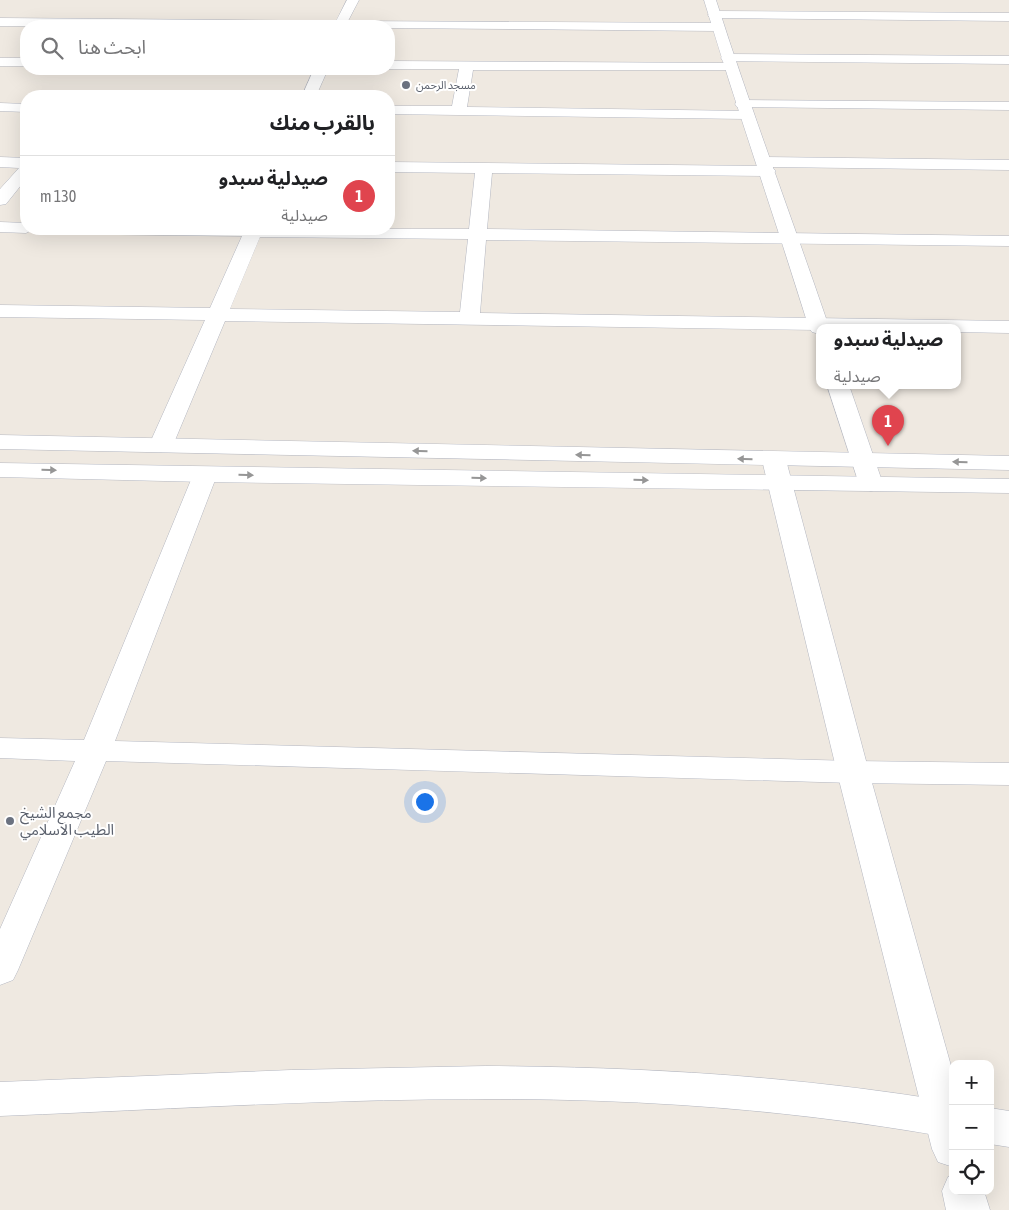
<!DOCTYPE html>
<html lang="ar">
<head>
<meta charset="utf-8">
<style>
	body { margin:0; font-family:"Asap Condensed","Noto Sans Arabic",sans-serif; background:#f2f2f2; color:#202124; direction:rtl }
	.controls { position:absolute; right:15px; bottom:15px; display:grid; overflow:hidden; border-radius:10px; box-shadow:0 5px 20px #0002 }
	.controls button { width:45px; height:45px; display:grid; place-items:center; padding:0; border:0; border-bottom:1px solid #e0e0e0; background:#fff; color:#202124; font:25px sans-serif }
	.you { position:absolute; left:424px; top:801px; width:18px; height:18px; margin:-12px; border:4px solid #fff; border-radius:50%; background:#1a73e8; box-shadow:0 0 0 8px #1a73e833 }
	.badge { display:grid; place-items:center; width:32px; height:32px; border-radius:50%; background:#0f766e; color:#fff; font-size:16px; font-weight:700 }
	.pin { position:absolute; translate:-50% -41px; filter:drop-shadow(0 1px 2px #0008) }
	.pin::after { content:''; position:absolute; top:26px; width:18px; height:15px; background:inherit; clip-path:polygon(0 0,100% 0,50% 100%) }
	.popup { position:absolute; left:816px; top:324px; width:145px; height:65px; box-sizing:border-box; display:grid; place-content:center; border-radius:10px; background:#fff; filter:drop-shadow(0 1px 4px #0005); font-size:16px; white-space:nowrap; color:#757577 }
	.popup b { font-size:19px; color:#202124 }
	.popup::after { content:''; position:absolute; left:50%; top:100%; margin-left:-10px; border:10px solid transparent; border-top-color:#fff }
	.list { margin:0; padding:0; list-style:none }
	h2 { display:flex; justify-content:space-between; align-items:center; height:65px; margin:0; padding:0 20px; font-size:21px }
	h2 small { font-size:16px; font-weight:400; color:#757577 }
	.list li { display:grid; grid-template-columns:32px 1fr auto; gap:15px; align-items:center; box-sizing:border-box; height:80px; padding:0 20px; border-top:1px solid #e0e0e0 }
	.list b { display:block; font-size:19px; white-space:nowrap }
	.list p { margin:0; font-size:16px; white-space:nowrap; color:#757577 }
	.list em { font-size:16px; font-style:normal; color:#757577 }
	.icon { flex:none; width:28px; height:28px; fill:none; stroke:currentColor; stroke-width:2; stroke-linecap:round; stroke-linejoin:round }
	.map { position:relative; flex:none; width:1009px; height:1210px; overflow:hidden; direction:ltr }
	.search { position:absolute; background:#fff; box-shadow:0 5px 20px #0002; left:20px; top:20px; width:375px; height:55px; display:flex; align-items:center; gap:12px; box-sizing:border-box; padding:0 18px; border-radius:20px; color:#757577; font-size:19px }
	.panel { position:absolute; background:#fff; box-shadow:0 5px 20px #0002; left:20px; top:90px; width:375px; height:145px; border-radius:20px; direction:rtl }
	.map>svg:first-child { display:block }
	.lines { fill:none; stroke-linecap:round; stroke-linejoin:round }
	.minor-casing { stroke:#b4b7c1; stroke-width:1 }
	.tertiary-casing { stroke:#b4b7c1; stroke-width:1 }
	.secondary-casing { stroke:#b4b7c1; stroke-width:1 }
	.minor { fill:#fff; fill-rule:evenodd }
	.tertiary { fill:#fff; fill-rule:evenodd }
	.secondary { fill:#fff; fill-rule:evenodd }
	.oneway { fill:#969696 }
	.worship-dot { fill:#6b7280; stroke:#fff; stroke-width:2 }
	.labels { text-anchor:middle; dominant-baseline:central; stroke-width:4; stroke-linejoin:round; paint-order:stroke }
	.far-worship-label { font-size:11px; fill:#5b616d; stroke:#fff; text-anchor:start }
	.near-worship-label { font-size:15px; fill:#5b616d; stroke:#fff; text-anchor:start }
</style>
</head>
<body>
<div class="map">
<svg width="1009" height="1210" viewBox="0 0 1009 1210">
	<rect width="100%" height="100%" fill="#efe9e1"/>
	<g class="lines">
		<!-- minor casing -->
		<g class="minor-casing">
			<g id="minor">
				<path d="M347 0H359L348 21 717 23 723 27 717 31 389 28V26H0V18L336 21Z"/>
				<path d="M714 11 1009 13V21L710 18 708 15Z"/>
				<path d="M728 54 1009 56V64L723 61 721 58 723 55Z"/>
				<rect x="0" y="58" width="26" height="8"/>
				<path d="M389 61 731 63 738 67 736 70H473L467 107 747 111 754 115 747 119 389 114V106H452L459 69H389Z"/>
				<path d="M314 69H328L316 96H302Z"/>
				<path d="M742 100 1009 102V110L737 107 735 104 737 101Z"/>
				<path d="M0 103 26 104V112L0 111Z"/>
				<path d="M0 157 26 158V179L6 204 0 205V189L19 168 0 167Z"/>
				<path d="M764 157 1009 160V170L771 167 776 171 768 176 492 173 487 229 1009 236V246L486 240 480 313 1009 321V333L957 332V327H819V330L225 321 173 445 169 450 161 452 153 450 149 445 205 320 0 317V305L210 308 242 236 78 234 72 233 69 229H469L475 173 389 172V162L761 166 756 162ZM260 237 468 239 460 312 230 309Z"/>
				<path d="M0 222 26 223V229H34L26 233 0 232Z"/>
				<path d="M205 468 214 470 217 475 115 741 853 761 1009 763V785L853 783 106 761 18 970 13 980 0 985V929L75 761 0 758V738L84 740 193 475 196 470Z"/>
				<path d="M486 1066C645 1067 796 1076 953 1102V1138C863 1122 773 1111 681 1105 455 1090 227 1107 0 1116V1082L291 1070Z"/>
				<path d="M990 1108 1009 1111V1147L990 1144Z"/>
			</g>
		</g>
		<!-- tertiary casing -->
		<g class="tertiary-casing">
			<g id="tertiary">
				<path d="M704 0H716C751 110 792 218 829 327H819V334L812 332 809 328C775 218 737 110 704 0Z"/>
				<path d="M827 385H849L883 484 880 489 871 491 862 489 859 484Z"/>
				<path d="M774 453 782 455 786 460 869 772 953 1073V1167L938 1162 932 1149 837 772 762 460 766 455Z"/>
				<path d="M953 1175V1191H984L990 1210H946L942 1191 948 1177Z"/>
			</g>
		</g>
		<!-- secondary casing -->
		<g class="secondary-casing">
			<g id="secondary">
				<path d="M0 435 1009 456V470L0 449Z"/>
				<path d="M0 463 1009 479V493L205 482 0 477Z"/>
			</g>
		</g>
		<!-- minor -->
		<use href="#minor" class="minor"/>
		<!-- tertiary -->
		<use href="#tertiary" class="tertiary"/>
		<!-- secondary -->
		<use href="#secondary" class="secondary"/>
	</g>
	<!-- one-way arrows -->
	<defs><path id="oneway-solid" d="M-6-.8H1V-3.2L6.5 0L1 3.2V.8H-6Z" transform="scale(1.25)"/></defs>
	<g class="oneway">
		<use href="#oneway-solid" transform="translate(420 451) rotate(-179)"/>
		<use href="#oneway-solid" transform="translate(583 455) rotate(-179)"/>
		<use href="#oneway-solid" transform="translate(745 459) rotate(-179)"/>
		<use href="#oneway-solid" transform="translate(960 462) rotate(-179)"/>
		<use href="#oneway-solid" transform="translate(49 470) rotate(1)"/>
		<use href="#oneway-solid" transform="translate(246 475) rotate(1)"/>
		<use href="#oneway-solid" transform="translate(479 478) rotate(1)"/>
		<use href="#oneway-solid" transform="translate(641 480) rotate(1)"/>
	</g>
	<!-- markers -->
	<g class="worship-dot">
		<circle cx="406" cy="85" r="5"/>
		<circle cx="10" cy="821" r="5"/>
	</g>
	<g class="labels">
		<!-- far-worship labels -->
		<g class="far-worship-label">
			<text x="416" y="85">مسجد الرحمن</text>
		</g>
		<!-- near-worship labels -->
		<g class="near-worship-label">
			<text x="20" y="812">مجمع الشيخ<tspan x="20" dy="17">الطيب الاسلامي</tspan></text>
		</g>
	</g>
</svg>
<div class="controls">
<button>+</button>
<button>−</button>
<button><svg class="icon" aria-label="locate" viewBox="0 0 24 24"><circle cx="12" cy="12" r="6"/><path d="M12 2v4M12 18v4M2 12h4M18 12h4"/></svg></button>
</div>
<div class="you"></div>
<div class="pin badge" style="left:888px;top:446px;background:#e0444e">1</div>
<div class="popup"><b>صيدلية سبدو</b>صيدلية</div>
<div class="search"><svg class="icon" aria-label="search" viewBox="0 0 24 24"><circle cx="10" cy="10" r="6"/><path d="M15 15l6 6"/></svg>ابحث هنا</div>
<section class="panel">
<h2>بالقرب منك<small></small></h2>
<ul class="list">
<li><span class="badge" style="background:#e0444e">1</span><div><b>صيدلية سبدو</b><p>صيدلية</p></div><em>130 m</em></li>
</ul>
</section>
</div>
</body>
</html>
